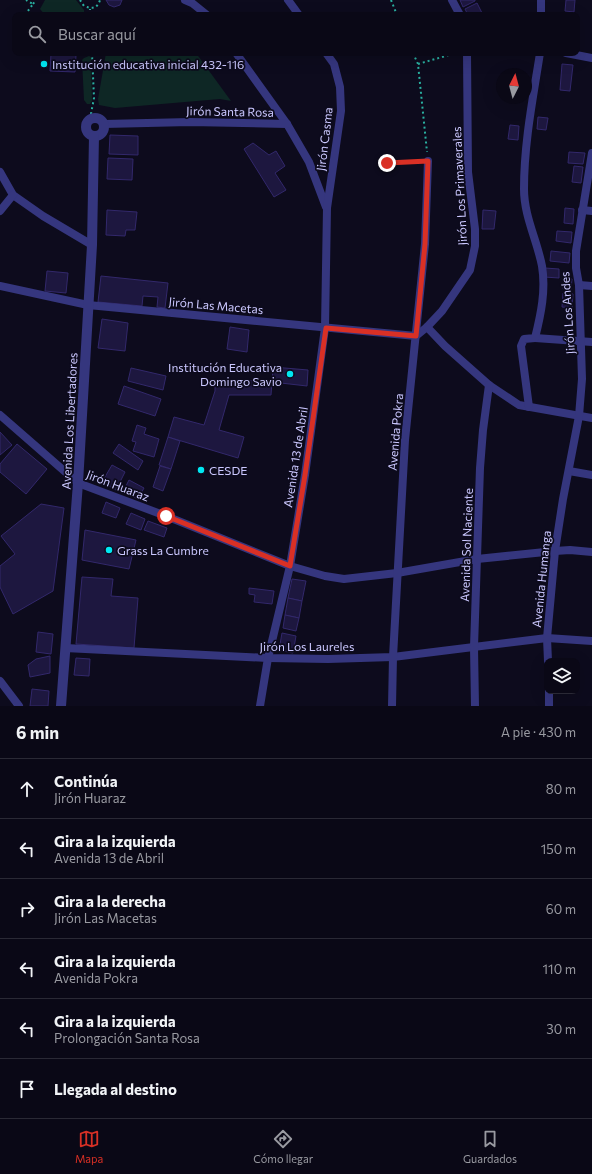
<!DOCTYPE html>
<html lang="es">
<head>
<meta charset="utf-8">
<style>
	body { margin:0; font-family:Commissioner,sans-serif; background:#13111f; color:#f1f3f6 }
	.controls { position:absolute; right:12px; bottom:12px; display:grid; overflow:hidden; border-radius:8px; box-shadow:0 4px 16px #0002 }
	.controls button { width:36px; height:36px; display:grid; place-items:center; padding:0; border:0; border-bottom:1px solid #2a2935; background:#0a0816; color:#f1f3f6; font:20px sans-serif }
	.compass { position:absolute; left:496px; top:68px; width:36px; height:36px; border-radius:50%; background:#0a0816; box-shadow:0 4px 16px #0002; rotate:6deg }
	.stop { position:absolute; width:12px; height:12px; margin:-9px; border:3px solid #d93025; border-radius:50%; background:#fff }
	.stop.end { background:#d93025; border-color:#fff; box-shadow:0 1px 4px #0008 }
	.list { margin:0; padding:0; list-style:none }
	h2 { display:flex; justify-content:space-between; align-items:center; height:52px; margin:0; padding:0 16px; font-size:17px }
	h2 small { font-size:13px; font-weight:400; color:#999aa1 }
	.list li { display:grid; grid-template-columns:26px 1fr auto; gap:12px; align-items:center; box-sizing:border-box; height:60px; padding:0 16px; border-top:1px solid #2a2935 }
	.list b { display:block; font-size:15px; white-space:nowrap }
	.list p { margin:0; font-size:13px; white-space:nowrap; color:#999aa1 }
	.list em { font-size:13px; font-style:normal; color:#999aa1 }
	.icon { flex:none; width:22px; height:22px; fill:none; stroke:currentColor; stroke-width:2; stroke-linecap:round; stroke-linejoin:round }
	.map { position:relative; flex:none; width:592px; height:706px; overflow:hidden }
	.search { position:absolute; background:#0a0816; box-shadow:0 4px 16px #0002; left:12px; right:12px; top:12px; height:44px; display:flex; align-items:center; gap:10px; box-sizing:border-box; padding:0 14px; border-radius:8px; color:#999aa1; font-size:15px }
	.sheet { height:412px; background:#0a0816 }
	nav { display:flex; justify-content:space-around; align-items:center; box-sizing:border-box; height:56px; border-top:1px solid #2a2935; background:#0a0816; font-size:11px; color:#999aa1 }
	nav a { display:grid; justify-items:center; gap:2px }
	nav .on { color:#d93025 }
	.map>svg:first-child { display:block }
	.green { fill:#0e2725 }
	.building { fill:#1d173f; stroke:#32286b }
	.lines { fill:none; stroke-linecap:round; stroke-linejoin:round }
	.path { stroke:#2ab1a1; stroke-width:2; stroke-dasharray:2 3; stroke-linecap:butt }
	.minor { stroke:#35367e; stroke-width:8 }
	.tertiary { stroke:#35367e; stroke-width:10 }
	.route { stroke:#d93025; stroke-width:5 }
	.poi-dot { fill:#00e8f3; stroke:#0d0b1d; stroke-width:1.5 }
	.labels { text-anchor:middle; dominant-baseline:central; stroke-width:3.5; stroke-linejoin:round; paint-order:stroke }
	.poi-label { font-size:12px; fill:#cbc8ff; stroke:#0d0b1d; text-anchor:start }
	.street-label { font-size:12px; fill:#cbc8ff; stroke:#0d0b1d }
</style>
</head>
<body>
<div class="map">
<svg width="592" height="706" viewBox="0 0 592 706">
	<rect width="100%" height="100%" fill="#0d0b1d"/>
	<!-- green -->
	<g class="green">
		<path d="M45 0H76L84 10V15H45L40 9Z"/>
		<path d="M106 53H196L231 101 220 99 115 108 99 105 98 99Z"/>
		<path d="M89 56 91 57 92 101 90 104H87L84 100 82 60 84 58Z"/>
	</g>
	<!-- building -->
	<g class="building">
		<path d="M106 0H122L120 5 114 7 109 5Z"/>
		<path d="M460 0H475V1L463 7Z"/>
		<path d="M566 0H575L574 12 565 11Z"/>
		<path d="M477 3 483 15H468L465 9Z"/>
		<path d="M51 54 76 55 75 72 50 71Z"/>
		<path d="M562 64 573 65 570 91 560 90Z"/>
		<path d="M538 117 548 118 546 130 537 129Z"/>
		<path d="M510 125 519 126 518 140 508 139Z"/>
		<path d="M110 135 138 136V155L109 154Z"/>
		<path d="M253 143 269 155 276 151 285 166 275 173 286 190 274 197 244 149Z"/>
		<path d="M569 152 585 153 583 164 568 163Z"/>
		<path d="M108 158 133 159 132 180 107 179Z"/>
		<path d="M574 166 583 167 581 183 572 182Z"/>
		<path d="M565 208 574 209 573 224 564 223Z"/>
		<path d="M107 210 137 212 135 230H126L125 236 106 235Z"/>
		<path d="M483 210 496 211 494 229H482Z"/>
		<path d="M557 231 572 232 571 243 556 241Z"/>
		<path d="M551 251 570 253 569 263 550 261Z"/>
		<path d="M545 268 559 269V278L544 277Z"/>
		<path d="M47 271 68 273 66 293 45 291Z"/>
		<path d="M101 276 168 283 165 308 157 307 158 297 143 296 142 306 98 302Z"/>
		<path d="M564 278 572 279 571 290 563 289Z"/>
		<path d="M563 293 573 294 572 308 562 307Z"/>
		<path d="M102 319 128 323 125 351 98 348Z"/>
		<path d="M230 327 249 330 247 352 227 349Z"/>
		<path d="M273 367 308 370 307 386 272 382Z"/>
		<path d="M131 368 166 376 163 390 128 381Z"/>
		<path d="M215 380 272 381 271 395H229L219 430 244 437 238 458 168 437 174 417 204 425 215 391Z"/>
		<path d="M124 386 161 399 155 416 118 404Z"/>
		<path d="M137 425 146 428 144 434 159 439 154 457 133 451 136 442 132 441Z"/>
		<path d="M0 432 12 445 0 455Z"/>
		<path d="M168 437 180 441 171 469 159 465Z"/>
		<path d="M17 444 47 469 26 494 0 472V464Z"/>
		<path d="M119 444 143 461 138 470 113 453Z"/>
		<path d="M112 465 125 472 116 490 102 482Z"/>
		<path d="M160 466 171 469 163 491 153 487Z"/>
		<path d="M129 480 144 488 138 499 123 492Z"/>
		<path d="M106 502 120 508 116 518 102 513Z"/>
		<path d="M41 504 64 508 53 591 13 614 0 587V566L15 554 1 536Z"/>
		<path d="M131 513 145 519 141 530 126 524Z"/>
		<path d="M148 521 167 528 164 537 144 530Z"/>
		<path d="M85 530 136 540 129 569 82 560Z"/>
		<path d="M82 577 113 579 111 596 138 598 134 648 76 644Z"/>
		<path d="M292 579 306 581 302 601 288 598Z"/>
		<path d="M249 588 274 591 272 604 254 602 255 595 249 594Z"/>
		<path d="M288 598 302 601 299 618 285 615Z"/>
		<path d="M285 615 299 618 296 631 283 628Z"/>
		<path d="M38 632 53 634 51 654 36 652Z"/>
		<path d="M282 633 296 636 293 653 279 650Z"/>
		<path d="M50 656V673L30 677 28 665 36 659Z"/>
		<path d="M76 658 90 659 89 676 74 675Z"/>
		<path d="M32 689 49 691 48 706H30Z"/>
	</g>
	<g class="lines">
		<!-- path -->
		<g class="path">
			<path d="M80 0 84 6C92 9 97 9 100 0"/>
			<path d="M391 0 397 15"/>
			<path d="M33 4 36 0"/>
			<path d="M25 15 33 4 26 0"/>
			<path d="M90 15V9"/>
			<path d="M413 53 418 64 427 152"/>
			<path d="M418 64 456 53"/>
			<path d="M90 119 94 98 92 53"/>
			<path d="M387 163 419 162"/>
		</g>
		<!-- minor -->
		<g class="minor">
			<path d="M185 0 192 3 207 15"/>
			<path d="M288 0 299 15"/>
			<path d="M452 0 460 15"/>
			<path d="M541 15V0"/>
			<path d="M236 53 287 124 309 162 326 207"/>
			<path d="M566 53 592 58"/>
			<path d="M104 124 190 122 287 124"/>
			<path d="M0 172 13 195 43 216 92 245"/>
			<path d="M582 210 592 211"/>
			<path d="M0 211 13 195"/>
			<path d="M579 285 592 286"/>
			<path d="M0 286 88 305 416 336 427 327 442 311 470 270 475 246V229L468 172 467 53"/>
			<path d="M427 327 445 346 489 385 519 405 592 418"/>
			<path d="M535 338 592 342"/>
			<path d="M529 407 521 346 524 339 535 338C541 314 546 290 542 266 537 240 524 216 524 189 524 143 533 98 540 53"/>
			<path d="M0 415 78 483 166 516 290 566 325 576 344 579 397 573 477 559 555 551 570 550 592 552"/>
			<path d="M569 471 592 475"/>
			<path d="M65 648 268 658 328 659 393 657 547 638 592 641"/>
			<path d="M548 661 547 638 555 551 563 499 579 416 582 379 579 285 576 268V251L592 153"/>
			<path d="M0 681 19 706"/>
			<path d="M549 691V706"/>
			<path d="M260 706 268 658 290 566 305 475 325 328 327 208 341 111 340 87 334 64 326 53"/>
			<path d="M392 706 393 657 405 440 425 244 428 161"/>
			<path d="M475 706 474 647 480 468 483 430 489 385"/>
		</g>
		<!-- tertiary -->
		<g class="tertiary">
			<circle cx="95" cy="127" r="9"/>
			<path d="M61 706 78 483 92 245 94 136"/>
		</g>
	</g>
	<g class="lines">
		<!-- route -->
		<path class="route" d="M166 516 290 566 305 475 326 328 416 336 425 244 428 161 387 163"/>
	</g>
	<!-- markers -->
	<g class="poi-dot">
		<circle cx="44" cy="64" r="4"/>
		<circle cx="290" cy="374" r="4"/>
		<circle cx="201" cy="470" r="4"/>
		<circle cx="109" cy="550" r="4"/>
	</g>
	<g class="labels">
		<!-- poi labels -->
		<g class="poi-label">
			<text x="52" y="64">Institución educativa inicial 432-116</text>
			<text x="282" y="367" text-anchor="end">Institución Educativa<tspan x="282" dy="14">Domingo Savio</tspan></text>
			<text x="209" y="470">CESDE</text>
			<text x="117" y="550">Grass La Cumbre</text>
		</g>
		<!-- street labels -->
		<g class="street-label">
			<text transform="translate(230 111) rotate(1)">Jirón Santa Rosa</text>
			<text transform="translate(324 139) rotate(-83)">Jirón Casma</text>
			<text transform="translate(459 186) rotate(-93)">Jirón Los Primaverales</text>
			<text transform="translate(216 305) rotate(5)">Jirón Las Macetas</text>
			<text transform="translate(567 313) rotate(-94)">Jirón Los Andes</text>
			<text transform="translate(69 421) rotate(-87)">Avenida Los Libertadores</text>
			<text transform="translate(395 432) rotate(-85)">Avenida Pokra</text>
			<text transform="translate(295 457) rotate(-81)">Avenida 13 de Abril</text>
			<text transform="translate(118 485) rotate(21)">Jirón Huaraz</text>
			<text transform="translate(466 545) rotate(-88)">Avenida Sol Naciente</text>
			<text transform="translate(541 579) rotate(-84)">Avenida Humanga</text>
			<text x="307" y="646">Jirón Los Laureles</text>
		</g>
	</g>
</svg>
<div class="controls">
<button><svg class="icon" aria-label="layers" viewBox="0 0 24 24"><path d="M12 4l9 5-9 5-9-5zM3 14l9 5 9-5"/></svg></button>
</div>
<svg class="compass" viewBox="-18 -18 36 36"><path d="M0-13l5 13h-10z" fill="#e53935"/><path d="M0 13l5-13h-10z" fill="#999aa1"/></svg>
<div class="stop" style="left:166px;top:516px"></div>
<div class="stop end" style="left:387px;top:163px"></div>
<div class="search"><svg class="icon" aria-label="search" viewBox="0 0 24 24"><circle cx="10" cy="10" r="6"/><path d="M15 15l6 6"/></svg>Buscar aquí</div>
</div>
<section class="sheet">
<h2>6 min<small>A pie · 430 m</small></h2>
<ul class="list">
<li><svg class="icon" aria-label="ahead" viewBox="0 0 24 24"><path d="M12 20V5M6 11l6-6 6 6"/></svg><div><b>Continúa</b><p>Jirón Huaraz</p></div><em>80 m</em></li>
<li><svg class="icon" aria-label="left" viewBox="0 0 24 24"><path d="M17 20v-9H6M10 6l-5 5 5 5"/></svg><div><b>Gira a la izquierda</b><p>Avenida 13 de Abril</p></div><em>150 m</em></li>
<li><svg class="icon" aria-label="right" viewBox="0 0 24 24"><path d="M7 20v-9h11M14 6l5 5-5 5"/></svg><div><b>Gira a la derecha</b><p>Jirón Las Macetas</p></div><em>60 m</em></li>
<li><svg class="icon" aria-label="left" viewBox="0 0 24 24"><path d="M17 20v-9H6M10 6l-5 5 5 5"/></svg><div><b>Gira a la izquierda</b><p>Avenida Pokra</p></div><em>110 m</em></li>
<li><svg class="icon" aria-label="left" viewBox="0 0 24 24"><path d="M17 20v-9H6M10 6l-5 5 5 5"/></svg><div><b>Gira a la izquierda</b><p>Prolongación Santa Rosa</p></div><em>30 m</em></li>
<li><svg class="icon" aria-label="arrive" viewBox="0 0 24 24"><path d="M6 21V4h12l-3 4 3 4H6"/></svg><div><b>Llegada al destino</b></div></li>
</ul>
</section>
<nav>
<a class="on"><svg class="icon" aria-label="map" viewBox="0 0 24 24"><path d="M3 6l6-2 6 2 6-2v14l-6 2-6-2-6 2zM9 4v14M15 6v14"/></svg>Mapa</a>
<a><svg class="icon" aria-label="directions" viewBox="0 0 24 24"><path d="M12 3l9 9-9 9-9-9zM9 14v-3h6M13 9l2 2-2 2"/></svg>Cómo llegar</a>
<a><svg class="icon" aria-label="saved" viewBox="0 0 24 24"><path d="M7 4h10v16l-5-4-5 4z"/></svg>Guardados</a>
</nav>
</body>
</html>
